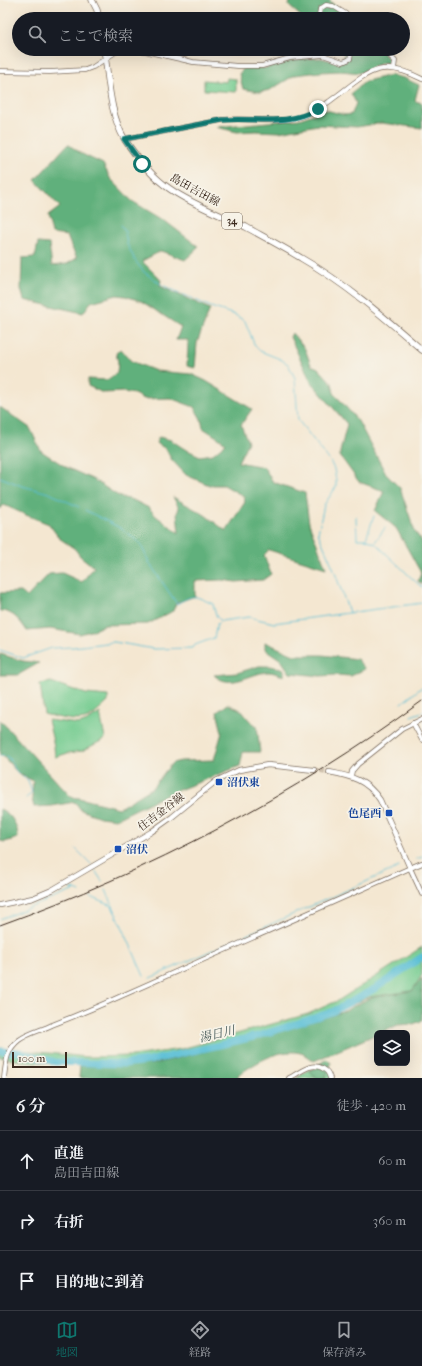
<!DOCTYPE html>
<html lang="ja">
<head>
<meta charset="utf-8">
<style>
	body { margin:0; font-family:"IM FELL French Canon","Noto Serif JP",serif; background:#20242c; color:#f1f3f6 }
	.controls { position:absolute; right:12px; bottom:12px; display:grid; overflow:hidden; border-radius:6px; box-shadow:0 4px 16px #0002 }
	.controls button { width:36px; height:36px; display:grid; place-items:center; padding:0; border:0; border-bottom:1px solid #363941; background:#171b24; color:#f1f3f6; font:20px sans-serif }
	.scale { position:absolute; left:12px; bottom:10px; width:55px; box-sizing:border-box; padding-left:4px; border:2px solid #3b2a1e; border-top:0; font-size:11px; line-height:14px; white-space:nowrap; color:#3b2a1e; -webkit-text-stroke:3px #f7f3e8; paint-order:stroke }
	.stop { position:absolute; width:12px; height:12px; margin:-9px; border:3px solid #0f766e; border-radius:50%; background:#fff }
	.stop.end { background:#0f766e; border-color:#fff; box-shadow:0 1px 4px #0008 }
	.list { margin:0; padding:0; list-style:none }
	h2 { display:flex; justify-content:space-between; align-items:center; height:52px; margin:0; padding:0 16px; font-size:17px }
	h2 small { font-size:13px; font-weight:400; color:#9ea1a6 }
	.list li { display:grid; grid-template-columns:26px 1fr auto; gap:12px; align-items:center; box-sizing:border-box; height:60px; padding:0 16px; border-top:1px solid #363941 }
	.list b { display:block; font-size:15px; white-space:nowrap }
	.list p { margin:0; font-size:13px; white-space:nowrap; color:#9ea1a6 }
	.list em { font-size:13px; font-style:normal; color:#9ea1a6 }
	.icon { flex:none; width:22px; height:22px; fill:none; stroke:currentColor; stroke-width:2; stroke-linecap:round; stroke-linejoin:round }
	.map { position:relative; flex:none; width:422px; height:1078px; overflow:hidden }
	.search { position:absolute; background:#171b24; box-shadow:0 4px 16px #0002; left:12px; right:12px; top:12px; height:44px; display:flex; align-items:center; gap:10px; box-sizing:border-box; padding:0 14px; border-radius:22px; color:#9ea1a6; font-size:15px }
	.sheet { height:232px; background:#171b24 }
	nav { display:flex; justify-content:space-around; align-items:center; box-sizing:border-box; height:56px; border-top:1px solid #363941; background:#171b24; font-size:11px; color:#9ea1a6 }
	nav a { display:grid; justify-items:center; gap:2px }
	nav .on { color:#0f766e }
	.map>svg:first-child { display:block }
	.green { fill:#76cc91; stroke:#587b58 }
	.forest { fill:#60b07b; stroke:#4e6d4c }
	.lines { fill:none; stroke-linecap:round; stroke-linejoin:round }
	.stream { stroke:#57bed5; stroke-width:1 }
	.river { stroke:#57bed5; stroke-width:7 }
	.secondary-tunnel { stroke:#cfc1ad; stroke-width:4.5; stroke-dasharray:4.5 2; stroke-linecap:butt }
	.tertiary-casing { stroke:#7c6c5d; stroke-width:5.5 }
	.secondary-casing { stroke:#7c6c5d; stroke-width:6 }
	.primary-casing { stroke:#7c6c5d; stroke-width:7 }
	.tertiary { stroke:#fff; stroke-width:4 }
	.secondary { stroke:#fff; stroke-width:4.5 }
	.primary { stroke:#fff; stroke-width:5.5 }
	.rail { stroke:#3b2a1e; stroke-width:1 }
	.route { stroke:#0f766e; stroke-width:5 }
	.transit-dot { fill:#1a4fb4; stroke:#f7f3e8; stroke-width:1.5 }
	.labels { text-anchor:middle; dominant-baseline:central; stroke-width:3.5; stroke-linejoin:round; paint-order:stroke }
	.shield { fill:#f7f3e8; stroke:#73665b; stroke-width:1 }
	.shield-label { font-size:10px; font-weight:bold; fill:#3b2a1e }
	.street-label { font-size:11px; fill:#3b2a1e; stroke:#f7f3e8 }
	.transit-label { font-size:11px; font-weight:bold; fill:#164399; stroke:#f7f3e8; text-anchor:start }
	.water-label { font-size:12px; font-style:italic; fill:#435655; stroke:#f7f3e8 }
</style>
</head>
<body>
<div class="map">
<svg width="422" height="1078" viewBox="0 0 422 1078">
	<rect width="100%" height="100%" fill="#f7f3e8"/>
	<filter id="ink" filterUnits="userSpaceOnUse"><feTurbulence type="fractalNoise" baseFrequency=".025" numOctaves="2"/><feDisplacementMap in="SourceGraphic" scale="8" xChannelSelector="R" yChannelSelector="G"/><feConvolveMatrix kernelMatrix="1 2 1 2 8 2 1 2 1" color-interpolation-filters="sRGB"/></filter>
	<filter id="wash" filterUnits="userSpaceOnUse"><feTurbulence type="fractalNoise" baseFrequency=".012" numOctaves="4" result="noise"/><feDisplacementMap in="SourceGraphic" scale="16" xChannelSelector="R" yChannelSelector="G"/><feGaussianBlur stdDeviation="0.9" result="paint"/><feColorMatrix in="noise" values="0 0 0 0 0 0 0 0 0 0 0 0 0 0 0 0 0 1.4 0 .05"/><feComposite in="paint" operator="in"/></filter>
	<g filter="url(#wash)">
		<rect width="100%" height="100%" fill="#f4e7d1"/>
		<!-- green -->
		<g class="green">
			<path d="M227 78 236 79V92L204 90V80L226 82Z"/>
			<path d="M51 682 86 694 108 696V702C102 707 95 715 88 718 77 723 56 717 44 714L40 684Z"/>
			<path d="M100 713 105 739 82 751 68 753 55 757 54 746 48 720 79 724 87 721Z"/>
			<path d="M422 947V975L412 991 369 997 325 1017 255 1039 210 1051 150 1063 122 1066 72 1065 22 1061 0 1057V1048L87 1057 132 1056 181 1049 240 1033 308 1014 339 1000Z"/>
			<path d="M327 1059 331 1063 330 1068 332 1078H296Z"/>
		</g>
		<!-- forest -->
		<g class="forest">
			<path d="M290 0H330L331 2 349 19H304L289 6Z"/>
			<path d="M341 49H379L388 58 390 63H382L360 73 341 71 320 72 295 75 270 90 260 92 243 89 239 74 244 68H265L298 59 321 58 340 63 344 58 343 50Z"/>
			<path d="M391 75 404 78 419 85 416 96 415 101 422 103V128L381 123 357 127 318 125 279 132 256 131 237 132 216 127 299 119 326 110 345 115 352 114 356 103 351 93 366 81Z"/>
			<path d="M68 144 80 153 103 164 110 178 132 201 165 221 199 247 185 260 161 251 142 261 161 280 160 286 210 309 197 343 195 368 187 366 188 340H176L181 327 141 301 125 296 117 295 91 302 83 313 24 300 21 289 22 258 35 257 38 243 49 244 52 266 67 264 77 258 71 246 67 236 52 234 48 216 60 207 35 180Z"/>
			<path d="M292 333 305 349 311 365 318 368 332 383 334 393 358 421 386 474 400 488 415 532 422 541V585L418 581 421 573 396 528 375 511 384 491 359 482 340 456V452L347 424 311 382 290 337Z"/>
			<path d="M121 349 131 361 156 371 191 374 206 381 252 409 241 425 248 442 238 462 264 467 273 482 305 493 309 523 326 568 269 550 264 555 271 574 263 580 236 582 222 580 195 581V596L176 603 173 611 148 624 104 625 94 630 80 634 50 629 27 631C20 621 13 611 0 611V593L21 592 27 597 49 574 62 573 82 582 94 567 80 556 75 549 59 538 49 524 26 515 4 505 0 509V407L30 428 41 451 66 467 94 480 120 497 133 500 149 508 156 516 179 533 177 513 179 508 173 497 205 515 226 531 245 502 243 496 224 485H209L186 475 171 459 166 449 156 443 159 437 171 440 183 448 200 456 213 454 226 443 203 428 201 419 194 407 170 398 144 399 134 394 124 392 103 393 88 386V379L107 380 117 373 118 362 116 353Z"/>
			<path d="M265 642 294 655H322L357 659 365 669 351 676 336 675 320 676 290 673 281 660 265 649Z"/>
			<path d="M0 654 23 661 39 663 18 675H0Z"/>
			<path d="M259 666H271L284 670V676C280 675 273 672 269 672 251 672 231 691 214 675L237 673Z"/>
			<path d="M228 704 241 710 249 720 257 726 260 752H243L240 766 161 797 116 819 100 817 81 810 75 802 52 806 34 807 32 799 33 781 17 772 3 756 0 755V720L71 797 79 798 119 808 152 788 172 763 181 761 214 760 222 732 217 712Z"/>
			<path d="M0 809C12 814 18 826 18 838L5 842 0 841Z"/>
			<path d="M422 978V1021L413 1024 398 1025 314 1061C311 1059 308 1056 304 1054 281 1046 256 1063 238 1075V1078H79L80 1066 154 1064 263 1037 342 1012 372 997 412 991Z"/>
			<path d="M327 1059 331 1063 326 1076 327 1078H316L310 1071Z"/>
		</g>
		<g class="lines">
			<!-- stream -->
			<g class="stream">
				<path d="M121 225 125 231 127 244 136 262 144 272 162 285 211 307 235 315 245 321 255 346 260 351 280 359 288 364 295 378 298 420 330 461 334 469 336 480V487L324 505 318 533 333 567 349 612"/>
				<path d="M0 477 22 486 49 493 79 507"/>
				<path d="M85 510 122 529 140 543 150 564 177 604C196 593 194 596 213 604L216 616 221 621"/>
				<path d="M356 516 357 539H366"/>
				<path d="M374 516 366 539 375 543 416 582 422 587"/>
				<path d="M375 542 385 528"/>
				<path d="M0 650 23 658 52 648 73 647 114 642 154 649 193 648 195 645 214 638 217 624 221 621 249 617 274 623 422 603"/>
				<path d="M402 703 422 687"/>
				<path d="M411 716 422 712"/>
				<path d="M0 756 8 757C16 769 14 773 28 780L32 793 26 798"/>
				<path d="M76 849 91 864"/>
				<path d="M417 859 422 857"/>
				<path d="M94 869 102 881"/>
				<path d="M66 886 75 890"/>
				<path d="M106 890 144 976"/>
				<path d="M91 897 112 906 121 925"/>
				<path d="M0 919 75 890 80 892"/>
				<path d="M150 978 399 867"/>
			</g>
			<!-- river -->
			<path class="river" d="M0 1051 18 1052 55 1062 124 1064 149 1061 224 1044 258 1036 332 1012 376 988 422 957"/>
		</g>
	</g>
	<g filter="url(#ink)">
		<g class="lines">
			<!-- secondary-tunnel -->
			<path class="secondary-tunnel" d="M314 770 329 772"/>
			<!-- tertiary casing -->
			<g class="tertiary-casing">
				<g id="tertiary">
					<path d="M321 19 319 15 320 9 326 5 333 6 354 19"/>
					<path d="M136 49 193 62 238 66H262L290 58 323 55 343 62 350 59 351 53 350 49"/>
					<path d="M383 49 395 61 394 69"/>
					<path d="M0 71 50 72 85 70 93 67 120 49"/>
					<path d="M125 139 222 120C250 117 280 125 307 115 315 112 323 106 330 101 366 75 377 56 422 79"/>
					<path d="M413 723 422 740"/>
					<path d="M351 776 352 771 358 764 402 729 422 719"/>
					<path d="M4 1078C6 1063 6 1050 19 1040 28 1033 42 1030 52 1025 75 1016 97 1007 119 997 216 954 313 911 410 868L422 894"/>
					<path d="M289 1078C300 1073 310 1062 322 1068 327 1071 328 1072 330 1078"/>
				</g>
			</g>
			<!-- secondary casing -->
			<g class="secondary-casing">
				<g id="secondary">
					<path d="M329 772C351 776 367 780 380 800L410 868 422 863"/>
					<path d="M0 905 33 898 52 890 151 832 172 817 216 781 239 770 268 765 314 770"/>
				</g>
			</g>
			<!-- primary casing -->
			<g class="primary-casing">
				<g id="primary">
					<path d="M92 0 97 10 99 19"/>
					<path d="M104 49C109 79 109 113 125 140 137 158 152 177 170 189 193 205 221 215 246 227 264 237 283 247 301 258 345 283 384 317 422 350"/>
				</g>
			</g>
			<!-- tertiary -->
			<use href="#tertiary" class="tertiary"/>
			<!-- secondary -->
			<use href="#secondary" class="secondary"/>
			<!-- primary -->
			<use href="#primary" class="primary"/>
			<!-- rail -->
			<path class="rail" d="M0 925C150 871 293 796 422 701"/>
		</g>
	</g>
	<g class="lines" filter="url(#ink)">
		<!-- route -->
		<path class="route" d="M142 164 124 139 222 120C257 117 285 127 318 109"/>
	</g>
	<!-- markers -->
	<g class="transit-dot">
		<rect x="215" y="778" width="8" height="8" rx="2"/>
		<rect x="385" y="809" width="8" height="8" rx="2"/>
		<rect x="114" y="845" width="8" height="8" rx="2"/>
	</g>
	<g class="labels">
		<!-- shield labels -->
		<rect class="shield" x="222" y="213" width="20" height="16" rx="3"/>
		<g class="shield-label">
			<text x="232" y="221">34</text>
		</g>
		<!-- street labels -->
		<g class="street-label">
			<text transform="translate(195 190) rotate(29)">島田吉田線</text>
			<text transform="translate(161 812) rotate(-37)">住吉金谷線</text>
		</g>
		<!-- transit labels -->
		<g class="transit-label">
			<text x="227" y="782">沼伏東</text>
			<text x="381" y="813" text-anchor="end">色尾西</text>
			<text x="126" y="849">沼伏</text>
		</g>
		<!-- water labels -->
		<g class="water-label">
			<text transform="translate(217 1034) rotate(-13)">湯日川</text>
		</g>
	</g>
</svg>
<div class="controls">
<button><svg class="icon" aria-label="layers" viewBox="0 0 24 24"><path d="M12 4l9 5-9 5-9-5zM3 14l9 5 9-5"/></svg></button>
</div>
<div class="scale">100 m</div>
<div class="stop" style="left:142px;top:164px"></div>
<div class="stop end" style="left:318px;top:109px"></div>
<div class="search"><svg class="icon" aria-label="search" viewBox="0 0 24 24"><circle cx="10" cy="10" r="6"/><path d="M15 15l6 6"/></svg>ここで検索</div>
</div>
<section class="sheet">
<h2>6 分<small>徒歩 · 420 m</small></h2>
<ul class="list">
<li><svg class="icon" aria-label="ahead" viewBox="0 0 24 24"><path d="M12 20V5M6 11l6-6 6 6"/></svg><div><b>直進</b><p>島田吉田線</p></div><em>60 m</em></li>
<li><svg class="icon" aria-label="right" viewBox="0 0 24 24"><path d="M7 20v-9h11M14 6l5 5-5 5"/></svg><div><b>右折</b></div><em>360 m</em></li>
<li><svg class="icon" aria-label="arrive" viewBox="0 0 24 24"><path d="M6 21V4h12l-3 4 3 4H6"/></svg><div><b>目的地に到着</b></div></li>
</ul>
</section>
<nav>
<a class="on"><svg class="icon" aria-label="map" viewBox="0 0 24 24"><path d="M3 6l6-2 6 2 6-2v14l-6 2-6-2-6 2zM9 4v14M15 6v14"/></svg>地図</a>
<a><svg class="icon" aria-label="directions" viewBox="0 0 24 24"><path d="M12 3l9 9-9 9-9-9zM9 14v-3h6M13 9l2 2-2 2"/></svg>経路</a>
<a><svg class="icon" aria-label="saved" viewBox="0 0 24 24"><path d="M7 4h10v16l-5-4-5 4z"/></svg>保存済み</a>
</nav>
</body>
</html>
